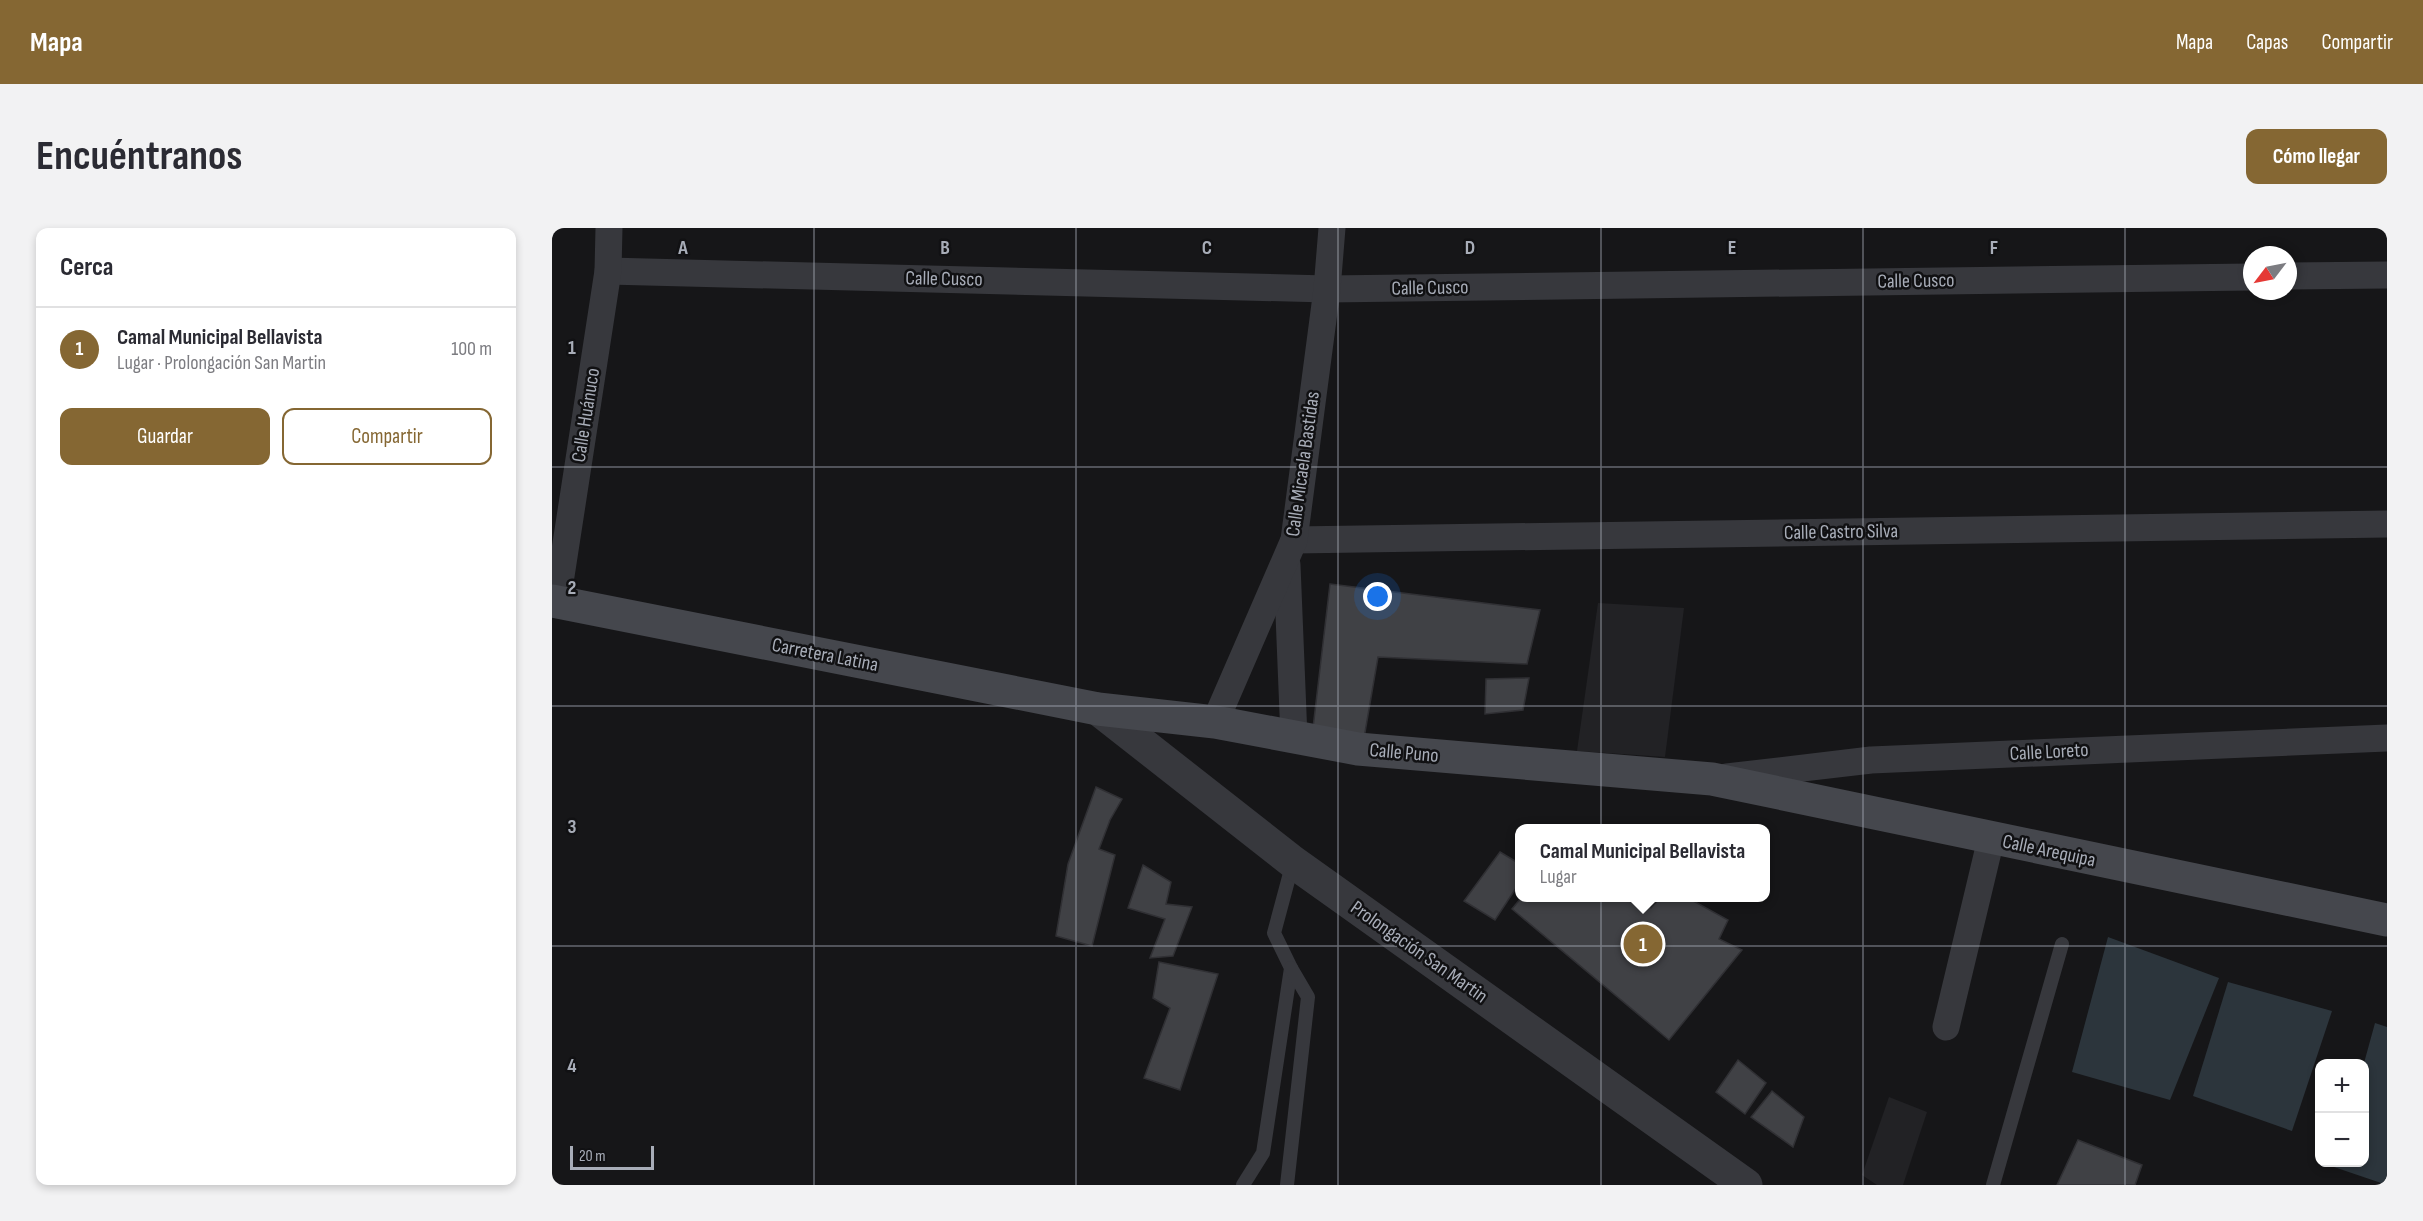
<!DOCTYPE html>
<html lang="es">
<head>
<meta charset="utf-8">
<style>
	body { margin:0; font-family:"Sofia Sans Condensed",sans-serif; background:#f2f2f3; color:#2b2b33 }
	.controls { position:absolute; right:18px; bottom:18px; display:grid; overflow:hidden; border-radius:12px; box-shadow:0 3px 9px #0003 }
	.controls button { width:54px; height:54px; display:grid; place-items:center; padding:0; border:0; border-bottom:2px solid #e1e1e2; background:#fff; color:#2b2b33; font:30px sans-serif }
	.compass { position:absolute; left:1691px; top:18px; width:54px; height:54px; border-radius:50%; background:#fff; box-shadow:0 3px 9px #0003; rotate:238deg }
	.scale { position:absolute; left:18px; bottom:15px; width:84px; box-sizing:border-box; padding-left:6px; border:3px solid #a8adb8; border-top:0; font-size:16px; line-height:21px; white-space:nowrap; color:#a8adb8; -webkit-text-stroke:4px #111113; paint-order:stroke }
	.you { position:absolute; left:826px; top:369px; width:21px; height:21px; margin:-15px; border:4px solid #fff; border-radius:50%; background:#1a73e8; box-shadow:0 0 0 9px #1a73e833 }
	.badge { display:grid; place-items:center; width:39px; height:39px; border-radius:50%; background:#856733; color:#fff; font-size:20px; font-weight:700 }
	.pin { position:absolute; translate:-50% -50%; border:3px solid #fff; box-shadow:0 2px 6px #0006 }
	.popup { position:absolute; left:963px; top:596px; width:255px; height:78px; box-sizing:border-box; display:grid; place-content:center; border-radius:12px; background:#fff; filter:drop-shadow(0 2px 4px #0005); font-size:20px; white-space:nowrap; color:#7c7c81 }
	.popup b { font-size:22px; color:#2b2b33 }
	.popup::after { content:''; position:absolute; left:50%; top:100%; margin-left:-12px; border:12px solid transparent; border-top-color:#fff }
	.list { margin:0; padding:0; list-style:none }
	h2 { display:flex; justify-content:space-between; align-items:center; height:78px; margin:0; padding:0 24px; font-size:26px }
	h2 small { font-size:20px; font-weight:400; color:#7c7c81 }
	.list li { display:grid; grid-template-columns:39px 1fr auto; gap:18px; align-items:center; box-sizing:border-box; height:84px; padding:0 24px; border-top:2px solid #e1e1e2 }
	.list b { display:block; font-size:22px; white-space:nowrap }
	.list p { margin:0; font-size:20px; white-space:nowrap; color:#7c7c81 }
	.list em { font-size:20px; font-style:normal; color:#7c7c81 }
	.actions { display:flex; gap:12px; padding:18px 24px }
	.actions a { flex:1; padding:14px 0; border:2px solid #856733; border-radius:12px; text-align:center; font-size:21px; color:#856733 }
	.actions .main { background:#856733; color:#fff }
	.map { position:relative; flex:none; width:1835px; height:957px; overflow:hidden; border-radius:12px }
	header { display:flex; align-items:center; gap:36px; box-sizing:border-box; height:84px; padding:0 30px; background:#856733; color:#fff }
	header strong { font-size:28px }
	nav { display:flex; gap:33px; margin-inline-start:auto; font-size:21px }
	.intro { display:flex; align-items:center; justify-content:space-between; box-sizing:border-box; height:144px; padding:0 36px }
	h1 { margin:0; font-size:42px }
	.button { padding:15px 27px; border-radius:12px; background:#856733; color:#fff; font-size:21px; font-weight:700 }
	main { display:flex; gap:36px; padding:0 36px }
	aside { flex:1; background:#fff; border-radius:12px; box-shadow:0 3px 9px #0003 }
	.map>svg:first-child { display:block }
	.built { fill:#222225 }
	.water { fill:#2c353c }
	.building { fill:#404145; stroke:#303034; stroke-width:1.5 }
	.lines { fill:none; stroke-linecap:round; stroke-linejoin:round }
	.service { stroke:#37383d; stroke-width:14 }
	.minor { stroke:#37383d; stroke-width:27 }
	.tertiary { stroke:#37383d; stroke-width:33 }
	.secondary { stroke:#45474d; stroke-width:33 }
	.grid { fill:none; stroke:#a8adb8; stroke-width:1.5; stroke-opacity:0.55 }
	.labels { text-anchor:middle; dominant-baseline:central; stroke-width:5; stroke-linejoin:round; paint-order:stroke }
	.street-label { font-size:20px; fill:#a8adb8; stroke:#111113 }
	.grid-label { font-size:20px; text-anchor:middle; font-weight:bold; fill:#a8adb8; stroke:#111113; stroke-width:5; stroke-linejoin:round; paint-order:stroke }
</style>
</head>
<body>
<header>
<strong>Mapa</strong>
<nav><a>Mapa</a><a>Capas</a><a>Compartir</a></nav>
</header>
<div class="intro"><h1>Encuéntranos</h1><a class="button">Cómo llegar</a></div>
<main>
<aside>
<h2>Cerca<small></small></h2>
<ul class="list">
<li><span class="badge">1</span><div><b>Camal Municipal Bellavista</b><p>Lugar · Prolongación San Martin</p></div><em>100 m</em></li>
</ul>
<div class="actions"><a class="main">Guardar</a><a>Compartir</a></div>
</aside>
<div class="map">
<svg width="1835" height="957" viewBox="0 0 1835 957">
	<rect width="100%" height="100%" fill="#161618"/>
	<!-- built -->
	<g class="built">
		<path d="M1046 375 1132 380 1113 529 1025 523Z"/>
		<path d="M1337 869 1375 884 1351 957H1325L1310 947Z"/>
	</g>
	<!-- water -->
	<g class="water">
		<path d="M1556 709 1667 750 1618 872 1520 844Z"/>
		<path d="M1676 754 1780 783 1740 903 1641 868Z"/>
		<path d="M1823 795 1835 799V957L1782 939 1783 935 1812 934V835Z"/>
	</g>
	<!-- building -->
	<g class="building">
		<path d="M778 356 988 382 975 436 826 429 811 516 761 500Z"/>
		<path d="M977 450 971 482 933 486 934 451Z"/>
		<path d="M544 559 570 571 558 592 547 621 563 627 540 718 504 708 516 636Z"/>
		<path d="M948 624 968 636V654L943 692 912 673Z"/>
		<path d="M591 637 619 654 614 676 640 679 621 728 598 730 613 691 576 680Z"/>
		<path d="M969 670H1089L1099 680 1108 670H1136L1176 692 1167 711 1190 722 1117 812 960 681Z"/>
		<path d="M607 734 666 746 628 862 592 850 618 780 601 770Z"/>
		<path d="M1186 832 1214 855 1193 886 1164 864Z"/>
		<path d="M1220 863 1252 889 1241 919 1199 889Z"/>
		<path d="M1526 912 1590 937 1583 957H1505Z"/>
	</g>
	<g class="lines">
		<!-- service -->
		<g class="service">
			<path d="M691 957 711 925 739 740 722 705 741 634"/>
			<path d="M735 957 756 769 739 740"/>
			<path d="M1441 957 1510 716"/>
		</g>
		<!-- minor -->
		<g class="minor">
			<path d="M56 43 775 61 1700 49"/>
			<path d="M1736 48 1835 47"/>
			<path d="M742 312 1835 296"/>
			<path d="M735 337 742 510"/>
			<path d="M5 374 56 43 57 0"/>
			<path d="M663 494 742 312 775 61 780 0"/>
			<path d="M1175 549 1319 532 1835 510"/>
			<path d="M1394 799 1439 611"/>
		</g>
		<!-- tertiary -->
		<path class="tertiary" d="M546 481 741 634 1194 957"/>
		<!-- secondary -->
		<path class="secondary" d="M0 373 546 481 663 494 806 521 1160 551 1835 692"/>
	</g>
	<!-- grid -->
	<path class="grid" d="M262 0V957M524 0V957M786 0V957M1049 0V957M1311 0V957M1573 0V957M0 239H1835M0 478H1835M0 718H1835"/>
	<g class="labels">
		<!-- street labels -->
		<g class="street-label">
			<text transform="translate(392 51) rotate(1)">Calle Cusco</text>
			<text transform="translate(1364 53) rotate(-1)">Calle Cusco</text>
			<text transform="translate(878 60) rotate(-1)">Calle Cusco</text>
			<text transform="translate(34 187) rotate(-81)">Calle Huánuco</text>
			<text transform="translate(751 236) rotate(-82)">Calle Micaela Bastidas</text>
			<text transform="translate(1289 304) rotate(-1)">Calle Castro Silva</text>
			<text transform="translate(273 427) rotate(11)">Carretera Latina</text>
			<text transform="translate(1497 524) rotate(-3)">Calle Loreto</text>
			<text transform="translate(852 525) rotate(5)">Calle Puno</text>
			<text transform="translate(1497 623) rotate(12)">Calle Arequipa</text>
			<text transform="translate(867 724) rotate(35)">Prolongación San Martin</text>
		</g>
	</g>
	<g class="grid-label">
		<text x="131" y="26">A</text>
		<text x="393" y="26">B</text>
		<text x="655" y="26">C</text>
		<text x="918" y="26">D</text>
		<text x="1180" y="26">E</text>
		<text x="1442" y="26">F</text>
		<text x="20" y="126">1</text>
		<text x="20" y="366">2</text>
		<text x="20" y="605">3</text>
		<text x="20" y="844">4</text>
	</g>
</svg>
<div class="controls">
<button>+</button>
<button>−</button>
</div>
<svg class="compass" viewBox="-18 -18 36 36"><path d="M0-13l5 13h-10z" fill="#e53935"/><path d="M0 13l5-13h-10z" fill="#7c7c81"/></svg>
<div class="scale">20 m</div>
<div class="you"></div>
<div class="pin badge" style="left:1091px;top:716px">1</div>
<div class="popup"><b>Camal Municipal Bellavista</b>Lugar</div>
</div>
</main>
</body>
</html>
